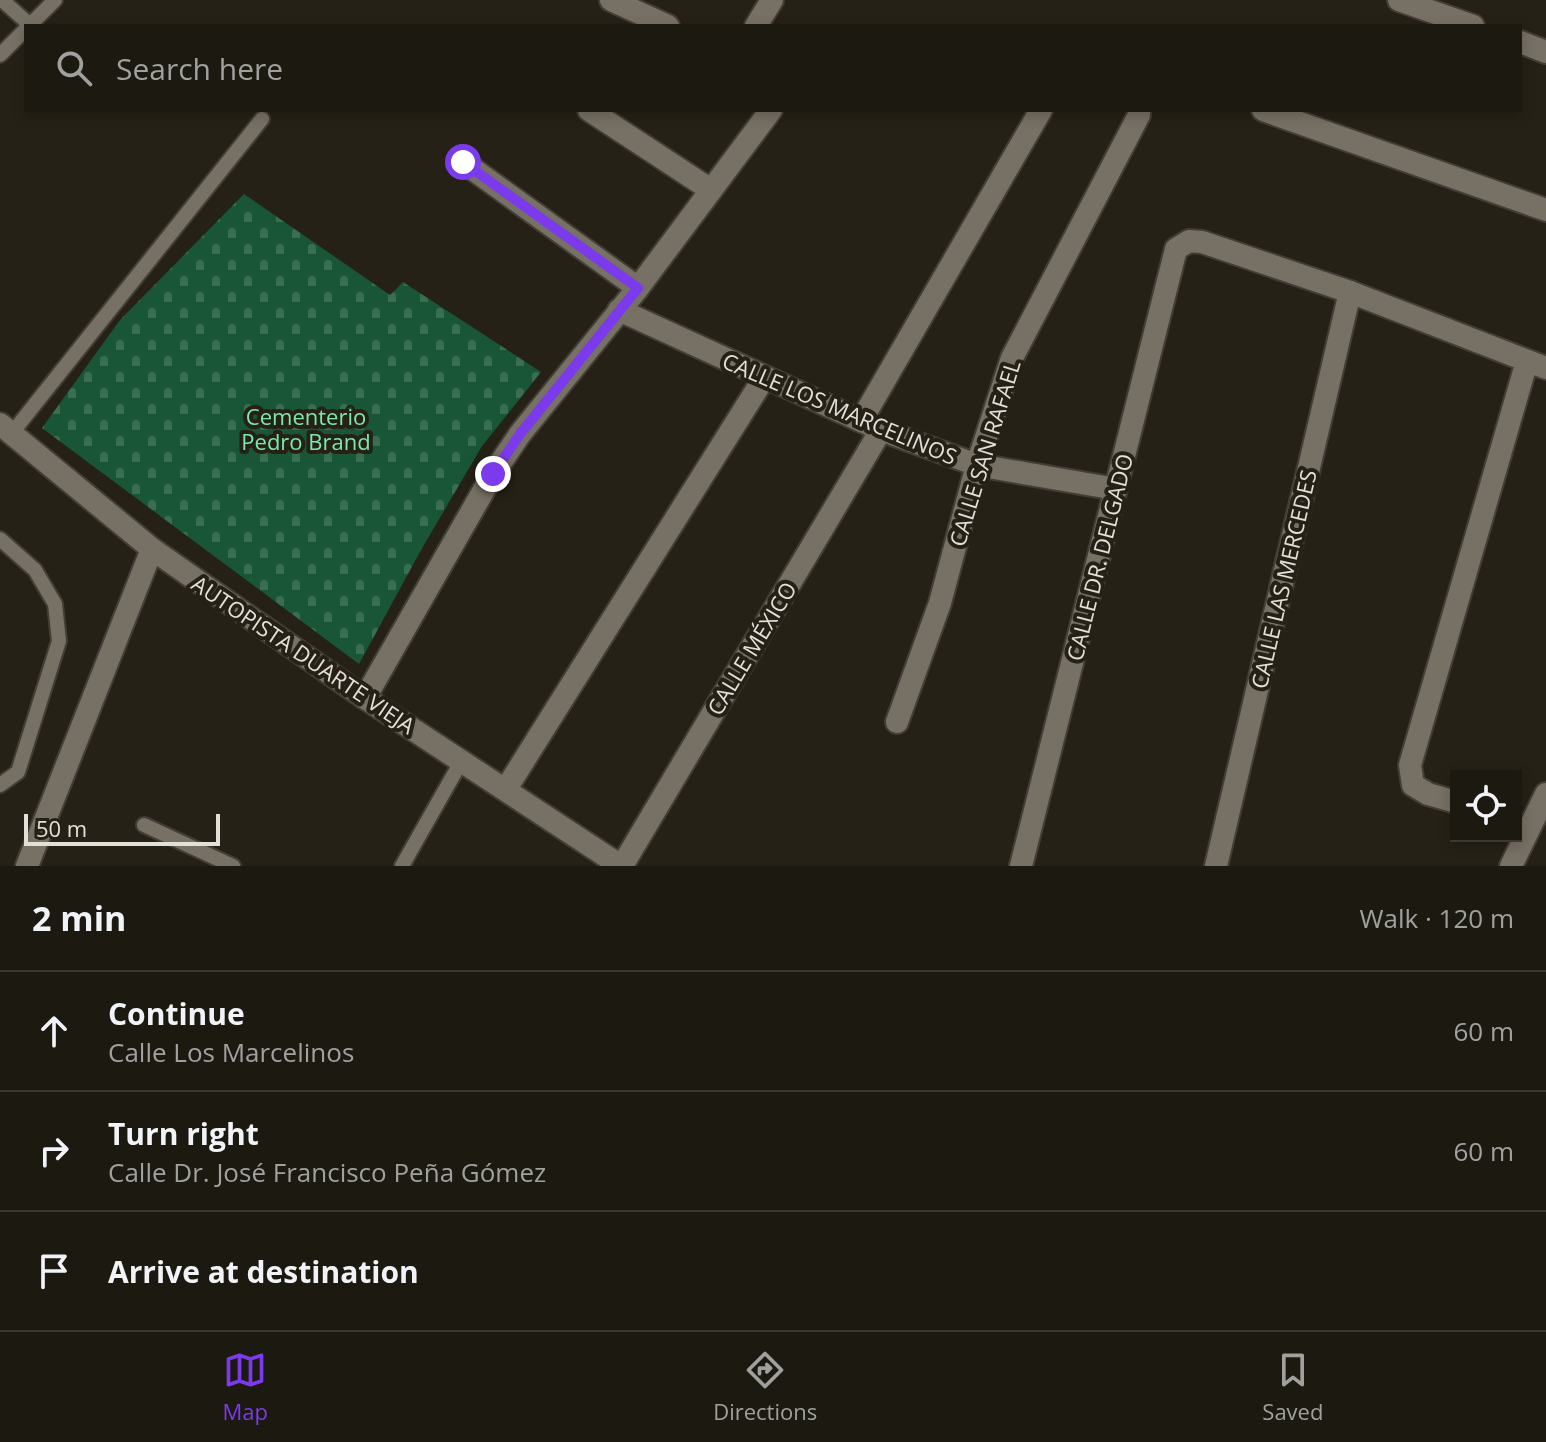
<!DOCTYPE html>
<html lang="en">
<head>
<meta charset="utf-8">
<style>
	body { margin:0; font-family:"Open Sans",sans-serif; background:#29261e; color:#f1f3f6 }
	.controls { position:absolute; right:24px; bottom:24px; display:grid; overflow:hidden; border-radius:0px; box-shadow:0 4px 12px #0003 }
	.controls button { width:72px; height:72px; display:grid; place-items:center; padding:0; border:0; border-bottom:2px solid #3a3830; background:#1c1910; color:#f1f3f6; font:40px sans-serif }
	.scale { position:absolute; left:24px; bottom:20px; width:196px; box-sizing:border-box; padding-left:8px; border:4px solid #e3dfd9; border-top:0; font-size:22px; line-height:28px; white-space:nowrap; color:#e3dfd9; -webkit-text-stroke:6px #262116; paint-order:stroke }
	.stop { position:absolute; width:24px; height:24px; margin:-18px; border:6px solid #7c3aed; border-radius:50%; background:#fff }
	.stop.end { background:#7c3aed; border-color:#fff; box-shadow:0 2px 8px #0008 }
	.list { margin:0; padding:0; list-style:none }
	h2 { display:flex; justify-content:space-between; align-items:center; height:104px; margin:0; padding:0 32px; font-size:34px }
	h2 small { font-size:26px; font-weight:400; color:#a0a09f }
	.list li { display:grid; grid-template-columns:52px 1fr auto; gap:24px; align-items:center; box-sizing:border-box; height:120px; padding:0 32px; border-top:2px solid #3a3830 }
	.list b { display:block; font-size:30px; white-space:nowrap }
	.list p { margin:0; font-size:26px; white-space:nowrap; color:#a0a09f }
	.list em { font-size:26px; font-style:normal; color:#a0a09f }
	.icon { flex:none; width:44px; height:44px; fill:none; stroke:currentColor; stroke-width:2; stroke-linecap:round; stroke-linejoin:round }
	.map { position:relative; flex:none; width:1546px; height:866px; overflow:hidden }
	.search { position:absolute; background:#1c1910; box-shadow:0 4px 12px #0003; left:24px; right:24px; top:24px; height:88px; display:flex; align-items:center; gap:20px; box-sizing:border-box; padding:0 28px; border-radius:0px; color:#a0a09f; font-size:30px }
	.sheet { height:464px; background:#1c1910 }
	nav { display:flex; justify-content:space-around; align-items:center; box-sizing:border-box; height:112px; border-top:2px solid #3a3830; background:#1c1910; font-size:22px; color:#a0a09f }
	nav a { display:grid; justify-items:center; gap:4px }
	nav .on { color:#7c3aed }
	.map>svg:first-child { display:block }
	.cemetery { fill:url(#cemetery-stones) }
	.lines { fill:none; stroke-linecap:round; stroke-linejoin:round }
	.service-casing { stroke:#423d36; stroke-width:18 }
	.minor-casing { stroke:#423d36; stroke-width:26 }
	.service { stroke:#777064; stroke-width:14 }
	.minor { stroke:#777064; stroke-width:22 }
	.route { stroke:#7c3aed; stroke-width:10 }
	.labels { text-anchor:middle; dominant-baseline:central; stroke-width:8; stroke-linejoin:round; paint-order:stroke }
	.street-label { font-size:22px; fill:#e3dfd9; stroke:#262116 }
	.park-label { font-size:22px; fill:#7be9ab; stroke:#262116 }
</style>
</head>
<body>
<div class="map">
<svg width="1546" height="866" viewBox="0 0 1546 866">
	<defs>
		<pattern id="cemetery-stones" width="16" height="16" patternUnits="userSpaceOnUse" patternTransform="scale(2)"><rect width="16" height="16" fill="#195637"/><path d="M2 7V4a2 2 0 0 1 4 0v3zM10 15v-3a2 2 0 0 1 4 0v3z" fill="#3a6e53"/></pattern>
	</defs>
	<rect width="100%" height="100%" fill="#262116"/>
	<!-- cemetery -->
	<path class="cemetery" d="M244 194 390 295 403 282 541 372 482 446 421 550 359 664 42 428 120 320Z"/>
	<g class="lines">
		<!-- service casing -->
		<g class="service-casing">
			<g id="service">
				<path d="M2 0 30 25"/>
				<path d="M29 26 55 0"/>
				<path d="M0 55 26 29"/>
				<path d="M12 433 262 119"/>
				<path d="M0 539 35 570 55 604 59 641 18 772 0 785"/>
				<path d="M144 825 233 866"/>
				<path d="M402 866 462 760"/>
			</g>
		</g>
		<!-- minor casing -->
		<g class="minor-casing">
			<g id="minor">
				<path d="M611 0 668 26"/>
				<path d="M1399 0 1473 26"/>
				<path d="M756 26 772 0"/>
				<path d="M1520 42 1546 52"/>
				<path d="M589 110 711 190"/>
				<path d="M1263 110 1546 210"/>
				<path d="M463 162 638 288"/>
				<path d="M619 310 881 430 977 465 1116 489"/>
				<path d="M861 421 1041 110"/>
				<path d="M0 424 152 549 365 698 621 866"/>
				<path d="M365 698 493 474 520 434 638 288 771 110"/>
				<path d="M897 722 940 603 977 465 1012 358 1139 115V110"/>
				<path d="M506 789 764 378"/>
				<path d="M1456 802 1428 794 1413 785 1410 765 1527 361"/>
				<path d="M27 866 152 549"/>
				<path d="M622 866 881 430"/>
				<path d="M1021 866 1176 249 1189 241 1202 242 1350 292 1546 368"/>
				<path d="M1216 866 1350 292"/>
				<path d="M1511 866 1546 794"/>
			</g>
		</g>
		<!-- service -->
		<use href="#service" class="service"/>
		<!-- minor -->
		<use href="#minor" class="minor"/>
	</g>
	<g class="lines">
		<!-- route -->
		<path class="route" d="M463 162 638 288 520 434 493 474"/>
	</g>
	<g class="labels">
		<!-- street labels -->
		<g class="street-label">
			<text transform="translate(840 408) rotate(23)">CALLE LOS MARCELINOS</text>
			<text transform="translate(984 453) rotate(-73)">CALLE SAN RAFAEL</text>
			<text transform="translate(1099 557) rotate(-76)">CALLE DR. DELGADO</text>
			<text transform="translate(1283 579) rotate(-77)">CALLE LAS MERCEDES</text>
			<text transform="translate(751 648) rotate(-59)">CALLE MÉXICO</text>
			<text transform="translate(304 654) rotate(34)">AUTOPISTA DUARTE VIEJA</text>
		</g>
		<!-- park labels -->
		<g class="park-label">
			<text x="306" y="416">Cementerio<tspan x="306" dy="25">Pedro Brand</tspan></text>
		</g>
	</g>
</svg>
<div class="controls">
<button><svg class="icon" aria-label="locate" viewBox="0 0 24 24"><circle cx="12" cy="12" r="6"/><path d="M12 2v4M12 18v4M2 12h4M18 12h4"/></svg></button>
</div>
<div class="scale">50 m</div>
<div class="stop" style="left:463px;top:162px"></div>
<div class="stop end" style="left:493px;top:474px"></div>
<div class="search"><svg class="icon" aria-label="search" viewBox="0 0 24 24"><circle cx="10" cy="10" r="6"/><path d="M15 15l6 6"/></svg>Search here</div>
</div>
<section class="sheet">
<h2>2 min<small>Walk · 120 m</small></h2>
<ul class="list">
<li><svg class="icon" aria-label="ahead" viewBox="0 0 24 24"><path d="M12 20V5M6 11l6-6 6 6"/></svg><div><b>Continue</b><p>Calle Los Marcelinos</p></div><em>60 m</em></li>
<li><svg class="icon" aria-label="right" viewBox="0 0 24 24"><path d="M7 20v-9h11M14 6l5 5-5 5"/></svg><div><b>Turn right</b><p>Calle Dr. José Francisco Peña Gómez</p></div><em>60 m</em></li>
<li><svg class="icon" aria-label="arrive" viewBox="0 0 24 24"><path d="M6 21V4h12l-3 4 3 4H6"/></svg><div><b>Arrive at destination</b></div></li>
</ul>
</section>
<nav>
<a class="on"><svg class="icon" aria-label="map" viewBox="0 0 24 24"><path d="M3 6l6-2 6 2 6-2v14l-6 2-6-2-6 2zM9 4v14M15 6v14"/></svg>Map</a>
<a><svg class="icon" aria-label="directions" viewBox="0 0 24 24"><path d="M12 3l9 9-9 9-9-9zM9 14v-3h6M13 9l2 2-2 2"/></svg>Directions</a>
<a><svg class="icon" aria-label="saved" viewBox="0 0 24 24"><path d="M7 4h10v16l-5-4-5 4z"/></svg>Saved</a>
</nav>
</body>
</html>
